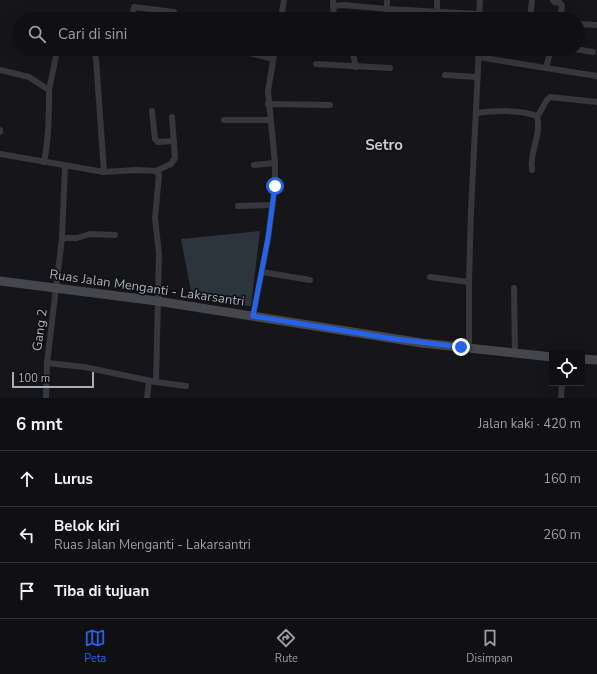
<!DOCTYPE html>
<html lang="id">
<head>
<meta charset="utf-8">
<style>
	body { margin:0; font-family:"Nunito Sans",sans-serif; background:#1e1e20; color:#f1f3f6 }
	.controls { position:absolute; right:12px; bottom:12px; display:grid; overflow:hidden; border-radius:0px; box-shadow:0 4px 16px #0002 }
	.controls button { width:36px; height:36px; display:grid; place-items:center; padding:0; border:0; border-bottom:1px solid #303032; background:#101012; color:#f1f3f6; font:20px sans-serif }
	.scale { position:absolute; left:12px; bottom:10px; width:82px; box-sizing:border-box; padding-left:4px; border:2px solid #a8adb8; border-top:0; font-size:11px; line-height:14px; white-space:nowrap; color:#a8adb8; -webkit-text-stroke:3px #111113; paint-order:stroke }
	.stop { position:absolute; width:12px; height:12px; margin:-9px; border:3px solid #2563eb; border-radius:50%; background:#fff }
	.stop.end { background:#2563eb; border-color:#fff; box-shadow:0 1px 4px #0008 }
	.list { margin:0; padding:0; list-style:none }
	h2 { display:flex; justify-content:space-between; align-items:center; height:52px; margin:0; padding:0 16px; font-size:17px }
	h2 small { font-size:13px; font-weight:400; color:#9c9d9f }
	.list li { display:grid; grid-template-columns:26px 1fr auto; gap:12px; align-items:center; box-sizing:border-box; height:56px; padding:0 16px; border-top:1px solid #303032 }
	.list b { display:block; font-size:15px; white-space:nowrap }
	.list p { margin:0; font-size:13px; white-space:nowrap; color:#9c9d9f }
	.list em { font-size:13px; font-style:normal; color:#9c9d9f }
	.icon { flex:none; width:22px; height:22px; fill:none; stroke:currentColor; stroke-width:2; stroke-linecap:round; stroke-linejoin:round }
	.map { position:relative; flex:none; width:597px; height:398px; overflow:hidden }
	.search { position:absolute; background:#101012; box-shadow:0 4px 16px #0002; left:12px; right:12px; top:12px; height:44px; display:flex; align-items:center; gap:10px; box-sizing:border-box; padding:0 14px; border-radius:22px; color:#9c9d9f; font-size:15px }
	.sheet { height:220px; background:#101012 }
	nav { display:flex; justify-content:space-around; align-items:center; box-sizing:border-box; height:56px; border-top:1px solid #303032; background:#101012; font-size:11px; color:#9c9d9f }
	nav a { display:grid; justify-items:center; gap:2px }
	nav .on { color:#2563eb }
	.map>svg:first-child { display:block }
	.water { fill:#2c353c }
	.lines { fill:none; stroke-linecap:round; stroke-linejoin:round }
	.minor { stroke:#37383d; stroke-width:6 }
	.secondary { stroke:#45474d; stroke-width:9 }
	.route { stroke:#2563eb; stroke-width:5 }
	.labels { text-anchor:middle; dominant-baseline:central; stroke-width:3.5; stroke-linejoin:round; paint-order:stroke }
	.street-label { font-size:13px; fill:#a8adb8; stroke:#111113 }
	.quarter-label { font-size:15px; font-weight:bold; fill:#c9ccd4; stroke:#111113 }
</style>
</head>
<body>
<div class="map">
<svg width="597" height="398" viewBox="0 0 597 398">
	<rect width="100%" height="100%" fill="#161618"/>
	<!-- water -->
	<path class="water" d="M260 231 251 306 203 301 192 297 181 239Z"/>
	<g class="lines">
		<!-- minor -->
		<g class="minor">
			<path d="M333 0 334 19"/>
			<path d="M437 0V11"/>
			<path d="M553 0 554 2 560 3 562 6 560 19"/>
			<path d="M333 6 344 5 387 9 479 14"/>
			<path d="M387 9V0"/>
			<path d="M224 18 230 19"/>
			<path d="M530 18 532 0"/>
			<path d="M132 19 134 7 174 12"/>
			<path d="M281 19 284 0"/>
			<path d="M479 19 480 0"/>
			<path d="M578 24 597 25"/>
			<path d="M94 49 96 59 104 172"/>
			<path d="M352 49 356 67"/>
			<path d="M551 49 546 68 597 76"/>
			<path d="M575 49 593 52"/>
			<path d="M242 51 273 59"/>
			<path d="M478 57 546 68"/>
			<path d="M316 64 390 68"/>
			<path d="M0 70 29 77 49 90C49 114 49 138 44 162"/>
			<path d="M445 75 477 77"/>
			<path d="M49 90 56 56"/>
			<path d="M268 104 330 105"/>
			<path d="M152 111 155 139 158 142 174 141"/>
			<path d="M476 113C495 111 519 109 537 116"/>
			<path d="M537 116C543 110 544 101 550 97L597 102"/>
			<path d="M224 120H270"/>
			<path d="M0 132V130"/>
			<path d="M0 154 104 172 137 170 156 171 171 164 175 158 172 117"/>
			<path d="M254 165 275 163"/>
			<path d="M532 170C529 151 542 135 537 116"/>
			<path d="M238 206 273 205"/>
			<path d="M62 238H77L90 234 115 235"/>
			<path d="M262 272 310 280"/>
			<path d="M430 277 469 282"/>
			<path d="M514 288 515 353"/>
			<path d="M253 316 268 239 275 185V163L268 91 275 49"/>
			<path d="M469 348V282L471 210 479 49"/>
			<path d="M47 363 84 367 156 382 159 254 155 218 159 175 156 171"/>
			<path d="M156 382 186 386"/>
			<path d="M46 398 47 363 62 238 65 166"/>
			<path d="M147 398 149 381"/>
			<path d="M561 398 562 383"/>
		</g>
		<!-- secondary -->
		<g class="secondary">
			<path d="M0 281 157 301 422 343 552 357"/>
			<path d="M582 359 597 360"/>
		</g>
	</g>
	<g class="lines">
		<!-- route -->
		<path class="route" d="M275 186 268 238 253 316 395 339 461 347"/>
	</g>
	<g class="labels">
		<!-- street labels -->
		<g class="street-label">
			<text transform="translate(147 288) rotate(8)">Ruas Jalan Menganti - Lakarsantri</text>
			<text transform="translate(40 330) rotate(-82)">Gang 2</text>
		</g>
		<!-- quarter labels -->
		<g class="quarter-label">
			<text x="384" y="145">Setro</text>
		</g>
	</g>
</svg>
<div class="controls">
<button><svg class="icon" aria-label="locate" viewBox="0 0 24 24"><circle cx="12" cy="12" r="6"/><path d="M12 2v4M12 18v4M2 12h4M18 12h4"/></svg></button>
</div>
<div class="scale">100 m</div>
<div class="stop" style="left:275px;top:186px"></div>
<div class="stop end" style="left:461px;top:347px"></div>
<div class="search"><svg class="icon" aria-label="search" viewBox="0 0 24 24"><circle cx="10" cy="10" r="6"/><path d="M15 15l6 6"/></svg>Cari di sini</div>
</div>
<section class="sheet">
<h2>6 mnt<small>Jalan kaki · 420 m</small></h2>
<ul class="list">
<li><svg class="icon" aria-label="ahead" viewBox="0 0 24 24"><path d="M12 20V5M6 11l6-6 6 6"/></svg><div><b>Lurus</b></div><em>160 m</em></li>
<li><svg class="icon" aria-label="left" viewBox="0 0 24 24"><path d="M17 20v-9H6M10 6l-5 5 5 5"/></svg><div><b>Belok kiri</b><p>Ruas Jalan Menganti - Lakarsantri</p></div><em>260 m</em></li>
<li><svg class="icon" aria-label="arrive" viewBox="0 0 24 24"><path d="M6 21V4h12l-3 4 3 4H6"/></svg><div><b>Tiba di tujuan</b></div></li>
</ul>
</section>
<nav>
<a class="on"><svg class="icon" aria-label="map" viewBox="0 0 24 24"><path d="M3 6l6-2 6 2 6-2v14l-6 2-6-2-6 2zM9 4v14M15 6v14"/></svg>Peta</a>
<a><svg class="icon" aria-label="directions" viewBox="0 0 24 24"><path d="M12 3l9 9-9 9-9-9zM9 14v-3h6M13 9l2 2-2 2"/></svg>Rute</a>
<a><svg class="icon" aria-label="saved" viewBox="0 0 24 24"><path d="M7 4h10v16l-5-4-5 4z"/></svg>Disimpan</a>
</nav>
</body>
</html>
